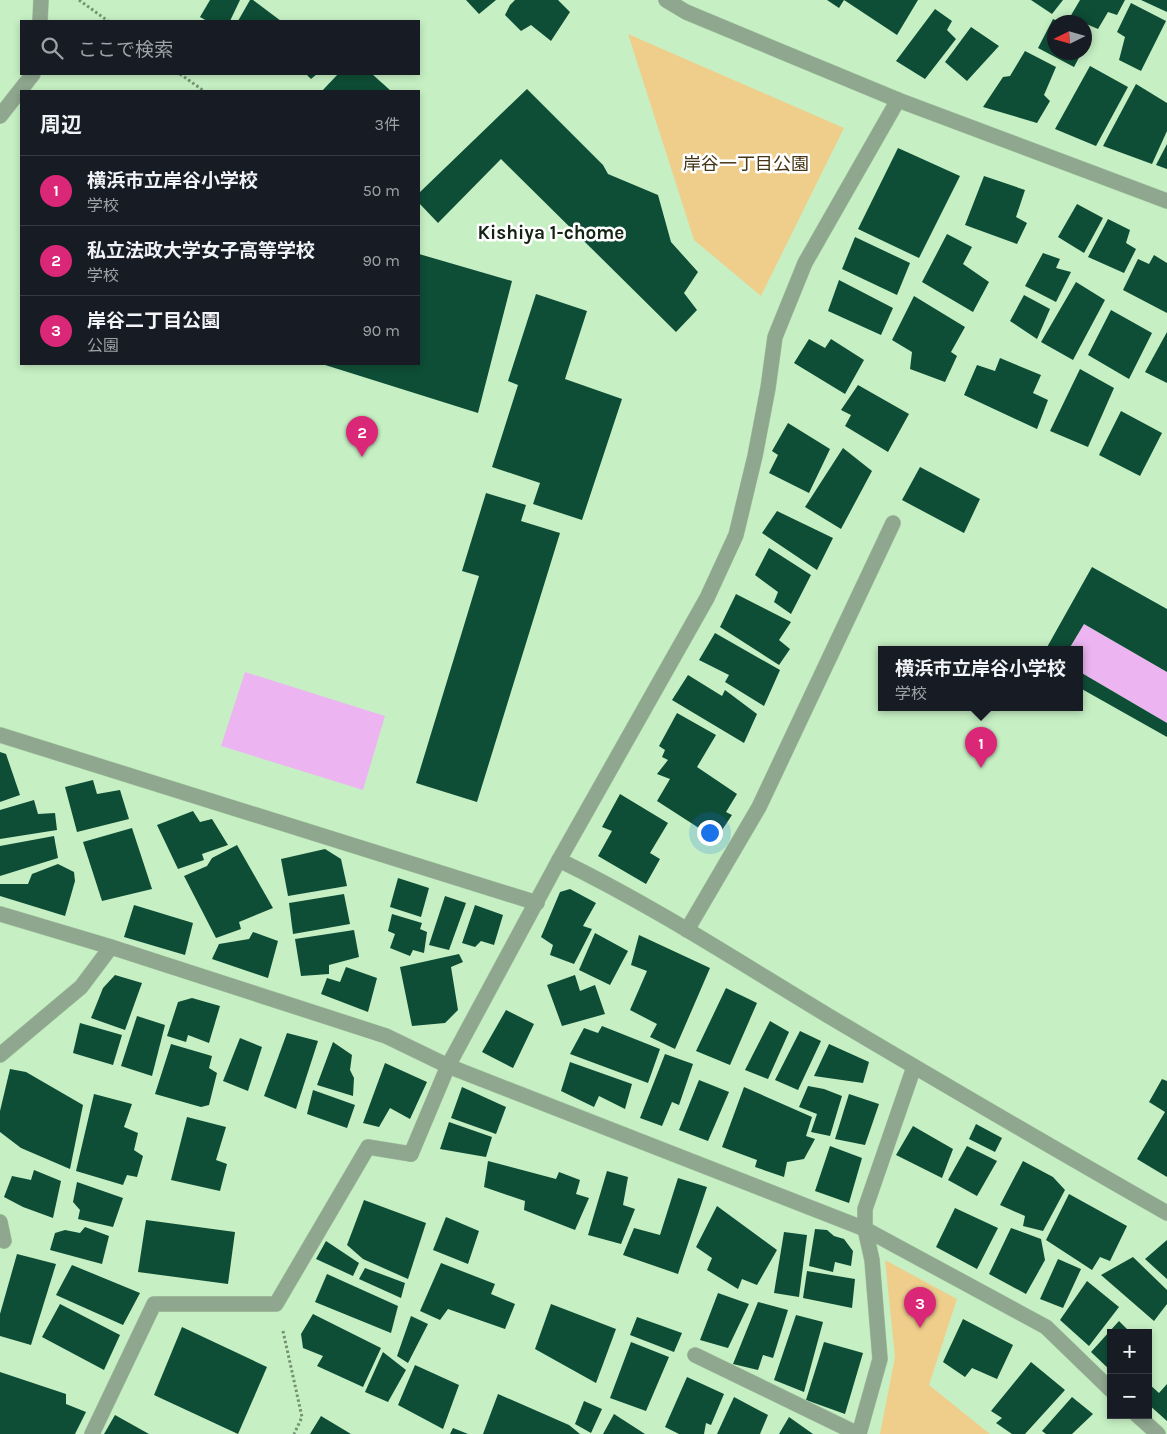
<!DOCTYPE html>
<html lang="ja">
<head>
<meta charset="utf-8">
<style>
	body { margin:0; font-family:Karla,"Noto Sans JP",sans-serif; background:#242831; color:#f1f3f6 }
	.controls { position:absolute; right:15px; bottom:15px; display:grid; overflow:hidden; border-radius:0px; box-shadow:0 2px 8px #0003 }
	.controls button { width:45px; height:45px; display:grid; place-items:center; padding:0; border:0; border-bottom:1px solid #363941; background:#171b24; color:#f1f3f6; font:25px sans-serif }
	.compass { position:absolute; left:1047px; top:15px; width:45px; height:45px; border-radius:50%; background:#171b24; box-shadow:0 2px 8px #0003; rotate:265deg }
	.you { position:absolute; left:709px; top:832px; width:18px; height:18px; margin:-12px; border:4px solid #fff; border-radius:50%; background:#1a73e8; box-shadow:0 0 0 8px #1a73e833 }
	.badge { display:grid; place-items:center; width:32px; height:32px; border-radius:50%; background:#db2777; color:#fff; font-size:16px; font-weight:700 }
	.pin { position:absolute; translate:-50% -41px; filter:drop-shadow(0 1px 2px #0008) }
	.pin::after { content:''; position:absolute; top:26px; width:18px; height:15px; background:inherit; clip-path:polygon(0 0,100% 0,50% 100%) }
	.popup { position:absolute; left:878px; top:646px; width:205px; height:65px; box-sizing:border-box; display:grid; place-content:center; border-radius:0px; background:#171b24; filter:drop-shadow(0 1px 4px #0005); font-size:16px; white-space:nowrap; color:#9ea1a6 }
	.popup b { font-size:19px; color:#f1f3f6 }
	.popup::after { content:''; position:absolute; left:50%; top:100%; margin-left:-10px; border:10px solid transparent; border-top-color:#171b24 }
	.list { margin:0; padding:0; list-style:none }
	h2 { display:flex; justify-content:space-between; align-items:center; height:65px; margin:0; padding:0 20px; font-size:21px }
	h2 small { font-size:16px; font-weight:400; color:#9ea1a6 }
	.list li { display:grid; grid-template-columns:32px 1fr auto; gap:15px; align-items:center; box-sizing:border-box; height:70px; padding:0 20px; border-top:1px solid #363941 }
	.list b { display:block; font-size:19px; white-space:nowrap }
	.list p { margin:0; font-size:16px; white-space:nowrap; color:#9ea1a6 }
	.list em { font-size:16px; font-style:normal; color:#9ea1a6 }
	.icon { flex:none; width:28px; height:28px; fill:none; stroke:currentColor; stroke-width:2; stroke-linecap:round; stroke-linejoin:round }
	.map { position:relative; flex:none; width:1167px; height:1434px; overflow:hidden }
	.search { position:absolute; background:#171b24; box-shadow:0 2px 8px #0003; left:20px; top:20px; width:400px; height:55px; display:flex; align-items:center; gap:12px; box-sizing:border-box; padding:0 18px; border-radius:0px; color:#9ea1a6; font-size:19px }
	.panel { position:absolute; background:#171b24; box-shadow:0 2px 8px #0003; left:20px; top:90px; width:400px; height:275px; border-radius:0px }
	.map>svg:first-child { display:block }
	.green { fill:#efce8c }
	.water { fill:#ecb5f1 }
	.building { fill:#0e4d36 }
	.lines { fill:none; stroke-linecap:round; stroke-linejoin:round }
	.service-casing { stroke:#a6cba4; stroke-width:16 }
	.minor-casing { stroke:#a6cba4; stroke-width:16 }
	.tertiary-casing { stroke:#a6cba4; stroke-width:16 }
	.path { stroke:#749272; stroke-width:3; stroke-dasharray:2.5 2.5; stroke-linecap:butt }
	.service { stroke:#8fa78e; stroke-width:15 }
	.minor { stroke:#8fa78e; stroke-width:15 }
	.tertiary { stroke:#8fa78e; stroke-width:15 }
	.labels { text-anchor:middle; dominant-baseline:central; stroke-width:5; stroke-linejoin:round; paint-order:stroke }
	.park-label { font-size:18px; fill:#443515; stroke:#fff }
	.neighbourhood-label { font-size:19px; font-weight:bold; fill:#142313; stroke:#fff }
</style>
</head>
<body>
<div class="map">
<svg width="1167" height="1434" viewBox="0 0 1167 1434">
	<rect width="100%" height="100%" fill="#c6f0c4"/>
	<!-- green -->
	<g class="green">
		<path d="M628 34 844 128 761 296 694 240Z"/>
		<path d="M885 1260 957 1299 929 1385 990 1434H880L895 1357Z"/>
	</g>
	<!-- water -->
	<g class="water">
		<path d="M1084 624 1167 672V723L1080 672V649H1069Z"/>
		<path d="M245 672 385 716 363 790 221 746Z"/>
	</g>
	<!-- building -->
	<g class="building">
		<path d="M210 0H240L230 21H207L200 17Z"/>
		<path d="M250 0H253L281 21H238Z"/>
		<path d="M466 0H496L479 14Z"/>
		<path d="M515 0H558L570 12 551 41 531 25 521 31 505 15 510 5Z"/>
		<path d="M827 0H918L897 35 844 0 839 8Z"/>
		<path d="M1031 0H1063L1052 14Z"/>
		<path d="M1080 0H1125L1117 15 1108 12 1098 29 1070 17Z"/>
		<path d="M1141 0H1167V12Z"/>
		<path d="M1131 3 1166 21 1141 71 1119 60 1125 37 1117 32Z"/>
		<path d="M935 9 952 21 947 30 956 39 925 79 896 61Z"/>
		<path d="M1053 19 1060 22H1054V52H1082L1074 67 1038 48Z"/>
		<path d="M971 27 999 46 967 81 945 62Z"/>
		<path d="M1084 37 1090 40 1084 49Z"/>
		<path d="M1025 51 1056 67 1044 95 1050 101 1037 123 983 107 1003 77 1010 76Z"/>
		<path d="M1090 66 1128 87 1096 146 1055 129Z"/>
		<path d="M306 74H317L311 79Z"/>
		<path d="M338 74H372L391 91H322Z"/>
		<path d="M1136 84 1167 103V131L1152 164 1103 146Z"/>
		<path d="M527 89 603 165 608 174 658 195 671 242 698 272 684 293 697 310 676 332 501 159 438 223 419 203V193Z"/>
		<path d="M1167 144V169L1156 165Z"/>
		<path d="M898 148 960 176 919 258 858 229Z"/>
		<path d="M984 176 1025 190 1016 217 1027 223 1017 244 965 225Z"/>
		<path d="M1077 204 1103 218 1084 253 1058 237Z"/>
		<path d="M1108 219 1130 230 1126 243 1136 249 1124 273 1088 257Z"/>
		<path d="M947 234 972 247 963 264 989 282 973 312 922 282Z"/>
		<path d="M855 237 910 263 897 295 842 269Z"/>
		<path d="M1043 253 1060 259 1056 268 1071 272 1056 302 1025 286Z"/>
		<path d="M419 254 512 281 478 413 322 364H419Z"/>
		<path d="M1154 255 1167 263V313L1123 290 1138 259 1149 264Z"/>
		<path d="M839 280 893 308 881 335 828 311Z"/>
		<path d="M1076 282 1105 300 1073 360 1041 342Z"/>
		<path d="M536 294 587 311 565 379 622 399 582 520 533 504 540 483 492 467 518 385 508 381Z"/>
		<path d="M1024 295 1050 309 1037 339 1010 321Z"/>
		<path d="M914 296 965 327 951 352 957 356 945 382 910 369 912 352 892 340Z"/>
		<path d="M1111 310 1152 333 1129 379 1088 355Z"/>
		<path d="M1167 332V383L1145 372Z"/>
		<path d="M809 339 825 348 831 339 864 360 845 394 794 363Z"/>
		<path d="M1000 358 1041 375 1033 393 1048 400 1037 429 964 395 977 365 995 371Z"/>
		<path d="M1080 369 1114 388 1088 447 1050 431Z"/>
		<path d="M858 385 909 414 888 452 845 426 851 415 841 410Z"/>
		<path d="M1121 411 1162 433 1140 476 1099 455Z"/>
		<path d="M788 423 830 449 809 493 769 473 778 455 772 451Z"/>
		<path d="M843 448 872 471 841 529 805 507Z"/>
		<path d="M920 467 980 499 964 533 902 500Z"/>
		<path d="M486 493 526 505 521 521 560 533 477 802 416 783 479 576 462 571Z"/>
		<path d="M777 511 833 538 817 570 762 533Z"/>
		<path d="M769 548 811 575 791 614 774 602 778 592 755 575Z"/>
		<path d="M1092 567 1167 609V672L1084 624 1069 649H1046Z"/>
		<path d="M736 594 791 622 779 640 790 649 779 665 720 627Z"/>
		<path d="M715 633 780 670 764 706 725 682 729 675 699 660Z"/>
		<path d="M1080 672 1167 723V737L1080 688Z"/>
		<path d="M688 675 722 696 725 690 757 714 744 743 672 700Z"/>
		<path d="M677 713 716 735 697 767 737 794 726 812 732 815 716 839 657 801 670 779 657 774 668 760 662 757 665 750 659 746Z"/>
		<path d="M0 752 6 754 20 795 0 802Z"/>
		<path d="M93 780 97 794 120 790 129 819 77 832 65 787Z"/>
		<path d="M620 794 668 823 650 853 660 859 646 884 598 856 612 831 602 827Z"/>
		<path d="M34 800 38 814 55 813 57 830 0 839V810Z"/>
		<path d="M193 811 200 822 212 819 228 845 202 854 204 860 178 869 157 825Z"/>
		<path d="M132 828 152 889 102 901 83 842Z"/>
		<path d="M54 836 58 858 0 876V846Z"/>
		<path d="M237 845 273 908 239 922 241 929 216 938 184 876 207 866 212 858Z"/>
		<path d="M325 849 341 859 347 886 288 896 281 859Z"/>
		<path d="M58 864 74 872 75 881 65 916 0 896V884H28L32 874Z"/>
		<path d="M398 878 429 888 421 917 390 907Z"/>
		<path d="M570 889 596 903 583 926 592 929 574 964 550 955 553 945 541 937 560 892Z"/>
		<path d="M344 894 350 924 293 934 289 903Z"/>
		<path d="M445 896 466 903 449 950 429 945Z"/>
		<path d="M134 905 193 923 185 955 124 937Z"/>
		<path d="M475 905 503 915 494 945 481 941 475 947 462 943Z"/>
		<path d="M392 914 422 923 420 929 427 932 424 953 413 950 410 956 390 948 395 934 388 931Z"/>
		<path d="M354 930 359 957 329 965V974L301 976 295 939Z"/>
		<path d="M253 932 278 941 268 978 212 959 219 944 249 939Z"/>
		<path d="M595 933 628 951 610 985 579 970Z"/>
		<path d="M639 935 710 968 675 1049 650 1037 657 1024 630 1010 647 971 631 965Z"/>
		<path d="M459 954 463 962 451 967 458 1010 445 1023 412 1026 400 967Z"/>
		<path d="M346 967 377 978 368 1012 321 994 327 978 340 982Z"/>
		<path d="M115 975 142 983 125 1030 91 1018 103 988Z"/>
		<path d="M575 975 580 991 595 985 605 1014 562 1026 547 985Z"/>
		<path d="M726 988 757 1003 730 1065 696 1051Z"/>
		<path d="M192 998 220 1006 209 1043 188 1035 186 1042 167 1036 178 1002Z"/>
		<path d="M506 1010 534 1024 513 1068 482 1052Z"/>
		<path d="M137 1016 165 1025 152 1076 121 1066Z"/>
		<path d="M770 1021 789 1032 768 1079 745 1070Z"/>
		<path d="M80 1023 122 1035 113 1065 73 1053Z"/>
		<path d="M602 1026 660 1049 648 1083 570 1054 584 1028 598 1033Z"/>
		<path d="M800 1031 821 1041 798 1090 775 1080Z"/>
		<path d="M287 1033 318 1041 296 1109 264 1096Z"/>
		<path d="M240 1038 262 1047 248 1091 223 1081Z"/>
		<path d="M333 1042 352 1055 350 1070 354 1078 353 1096 317 1085Z"/>
		<path d="M171 1044 212 1056 209 1068 217 1073 209 1105 201 1107 155 1094Z"/>
		<path d="M829 1044 869 1062 863 1083 814 1076Z"/>
		<path d="M665 1054 693 1064 679 1105 672 1102 662 1126 640 1118Z"/>
		<path d="M570 1062 632 1084 625 1109 599 1096 594 1107 561 1091Z"/>
		<path d="M385 1063 427 1082 410 1119 390 1108 379 1127 363 1123Z"/>
		<path d="M10 1069 26 1072 83 1105 70 1169 21 1148 0 1132V1111Z"/>
		<path d="M1162 1079 1167 1081V1177L1137 1159 1165 1112 1149 1102Z"/>
		<path d="M699 1080 729 1092 708 1141 679 1130Z"/>
		<path d="M808 1086 824 1089 842 1096 830 1136 811 1132 817 1114 799 1107Z"/>
		<path d="M462 1087 506 1107 496 1134 451 1118Z"/>
		<path d="M744 1087 812 1117 806 1136 815 1139 804 1159 787 1162 784 1177 755 1167 757 1160 722 1147Z"/>
		<path d="M313 1090 355 1105 347 1128 307 1114Z"/>
		<path d="M94 1094 132 1104 124 1127 138 1133 134 1150 143 1156 137 1177 127 1175 123 1185 76 1171Z"/>
		<path d="M849 1094 879 1104 865 1145 835 1139Z"/>
		<path d="M187 1117 226 1127 216 1160 227 1164 220 1191 171 1180Z"/>
		<path d="M449 1122 492 1137 486 1157 440 1149Z"/>
		<path d="M976 1124 1002 1138 995 1152 969 1139Z"/>
		<path d="M913 1126 953 1149 942 1178 896 1155Z"/>
		<path d="M830 1146 862 1158 849 1203 815 1191Z"/>
		<path d="M967 1146 997 1161 977 1196 948 1180Z"/>
		<path d="M488 1161 556 1179 559 1172 580 1180 576 1194 589 1198 575 1230 524 1210 525 1201 484 1187Z"/>
		<path d="M1023 1161 1053 1177 1065 1190 1043 1231 1023 1226 1025 1216 1000 1205Z"/>
		<path d="M34 1170 61 1181 53 1218 23 1207 4 1197 12 1176 31 1180Z"/>
		<path d="M607 1171 628 1177 623 1205 635 1209 621 1244 588 1235Z"/>
		<path d="M678 1178 707 1187 678 1274 623 1255 634 1228 660 1235Z"/>
		<path d="M77 1182 123 1198 113 1227 78 1219 80 1210 73 1202Z"/>
		<path d="M1069 1194 1127 1226 1110 1261 1100 1257 1092 1270 1046 1240Z"/>
		<path d="M364 1200 426 1223 408 1279 363 1259 347 1245Z"/>
		<path d="M717 1206 777 1250 757 1285 742 1279 738 1289 707 1270 712 1258 696 1247Z"/>
		<path d="M955 1208 998 1228 977 1269 936 1247Z"/>
		<path d="M446 1217 479 1231 468 1264 433 1250Z"/>
		<path d="M146 1220 235 1232 228 1284 138 1272Z"/>
		<path d="M85 1227 109 1236 102 1264 50 1250 55 1233 65 1230 80 1233Z"/>
		<path d="M1011 1228 1041 1239 1045 1260 1026 1294 989 1274Z"/>
		<path d="M815 1229 827 1230 834 1236 844 1239 853 1251 851 1266 835 1262 833 1272 809 1266Z"/>
		<path d="M784 1232 807 1235 799 1297 774 1293Z"/>
		<path d="M1167 1240V1279L1145 1259Z"/>
		<path d="M326 1241 359 1263 353 1276 316 1259Z"/>
		<path d="M17 1254 56 1264 31 1345 0 1336V1314Z"/>
		<path d="M1133 1257 1167 1290V1304L1154 1321 1101 1275Z"/>
		<path d="M1058 1259 1081 1269 1063 1308 1040 1299Z"/>
		<path d="M441 1263 495 1284 491 1294 515 1304 505 1329 448 1309 440 1320 420 1311Z"/>
		<path d="M72 1265 140 1293 123 1325 56 1295Z"/>
		<path d="M365 1268 405 1283 401 1298 359 1279Z"/>
		<path d="M807 1271 855 1279 852 1308 803 1298Z"/>
		<path d="M327 1274 398 1306 391 1333 315 1302Z"/>
		<path d="M1087 1281 1119 1307 1089 1346 1060 1320Z"/>
		<path d="M718 1293 749 1304 728 1348 700 1340Z"/>
		<path d="M758 1302 788 1310 773 1358 763 1355 758 1370 733 1364Z"/>
		<path d="M60 1304 120 1335 104 1370 42 1337Z"/>
		<path d="M551 1304 616 1329 596 1383 535 1349Z"/>
		<path d="M313 1314 381 1348 363 1387 317 1366 323 1356 303 1348 301 1334Z"/>
		<path d="M796 1315 823 1322 804 1392 774 1380Z"/>
		<path d="M411 1316 428 1324 408 1363 397 1356Z"/>
		<path d="M637 1317 682 1333 674 1352 630 1335Z"/>
		<path d="M963 1319 1013 1345 997 1379 972 1368 965 1377 943 1362Z"/>
		<path d="M1119 1321 1131 1333H1111V1371L1091 1352Z"/>
		<path d="M182 1327 267 1367 238 1434 154 1395Z"/>
		<path d="M631 1342 669 1357 646 1411 610 1398Z"/>
		<path d="M824 1342 863 1353 845 1414 806 1400Z"/>
		<path d="M383 1352 406 1370 388 1402 365 1392Z"/>
		<path d="M1031 1362 1065 1390 1025 1434H1012L996 1423 1002 1418 991 1411Z"/>
		<path d="M415 1365 459 1385 443 1429 398 1405Z"/>
		<path d="M0 1372 66 1394V1404L86 1412 75 1434H0Z"/>
		<path d="M687 1377 724 1394 711 1425 706 1423 704 1434H679L665 1427Z"/>
		<path d="M1148 1383 1159 1393 1167 1384V1421L1148 1404Z"/>
		<path d="M498 1394 569 1425 580 1434H483Z"/>
		<path d="M734 1397 768 1415 760 1434H717Z"/>
		<path d="M1072 1397 1093 1414 1072 1434H1046L1042 1431Z"/>
		<path d="M584 1401 602 1409 591 1433 575 1424Z"/>
		<path d="M614 1414 645 1434H603Z"/>
		<path d="M115 1415 149 1434H104Z"/>
		<path d="M321 1416 351 1434H310Z"/>
		<path d="M789 1417 813 1434H779Z"/>
		<path d="M453 1428 468 1434H450Z"/>
	</g>
	<g class="lines">
		<!-- service casing -->
		<g class="service-casing">
			<g id="service">
				<path d="M0 735 537 903"/>
				<path d="M0 1055 81 987 111 947"/>
				<path d="M0 1222 4 1241"/>
				<path d="M865 1229 1046 1327 1111 1390"/>
				<path d="M695 1355 858 1434"/>
				<path d="M1137 1415 1158 1434"/>
				<path d="M92 1434 154 1304H276L368 1147 411 1154"/>
			</g>
		</g>
		<!-- minor casing -->
		<g class="minor-casing">
			<g id="minor">
				<path d="M40 21 41 0"/>
				<path d="M0 116 33 74"/>
				<path d="M559 860C652 905 739 962 827 1015 940 1082 1053 1148 1167 1213"/>
				<path d="M0 914 111 947 386 1036 448 1066 865 1229"/>
				<path d="M687 930 759 807 893 523"/>
				<path d="M411 1154 448 1066 559 860 707 598 736 535 755 456 768 388 775 337 805 263 898 100"/>
				<path d="M859 1434 880 1359 872 1260 865 1229V1209L914 1067"/>
			</g>
		</g>
		<!-- tertiary casing -->
		<g class="tertiary-casing">
			<path id="tertiary" d="M666 0 686 12 898 100 1167 201"/>
		</g>
		<!-- path -->
		<g class="path">
			<path d="M79 0 108 21"/>
			<path d="M180 74 204 91"/>
			<path d="M283 1331 302 1417 294 1434"/>
		</g>
		<!-- service -->
		<use href="#service" class="service"/>
		<!-- minor -->
		<use href="#minor" class="minor"/>
		<!-- tertiary -->
		<use href="#tertiary" class="tertiary"/>
	</g>
	<g class="labels">
		<!-- park labels -->
		<g class="park-label">
			<text x="746" y="164">岸谷一丁目公園</text>
		</g>
		<!-- neighbourhood labels -->
		<g class="neighbourhood-label">
			<text x="551" y="233">Kishiya 1-chome</text>
		</g>
	</g>
</svg>
<div class="controls">
<button>+</button>
<button>−</button>
</div>
<svg class="compass" viewBox="-18 -18 36 36"><path d="M0-13l5 13h-10z" fill="#e53935"/><path d="M0 13l5-13h-10z" fill="#9ea1a6"/></svg>
<div class="you"></div>
<div class="pin badge" style="left:981px;top:768px">1</div>
<div class="popup"><b>横浜市立岸谷小学校</b>学校</div>
<div class="pin badge" style="left:362px;top:457px">2</div>
<div class="pin badge" style="left:920px;top:1328px">3</div>
<div class="search"><svg class="icon" aria-label="search" viewBox="0 0 24 24"><circle cx="10" cy="10" r="6"/><path d="M15 15l6 6"/></svg>ここで検索</div>
<section class="panel">
<h2>周辺<small>3件</small></h2>
<ul class="list">
<li><span class="badge">1</span><div><b>横浜市立岸谷小学校</b><p>学校</p></div><em>50 m</em></li>
<li><span class="badge">2</span><div><b>私立法政大学女子高等学校</b><p>学校</p></div><em>90 m</em></li>
<li><span class="badge">3</span><div><b>岸谷二丁目公園</b><p>公園</p></div><em>90 m</em></li>
</ul>
</section>
</div>
</body>
</html>
